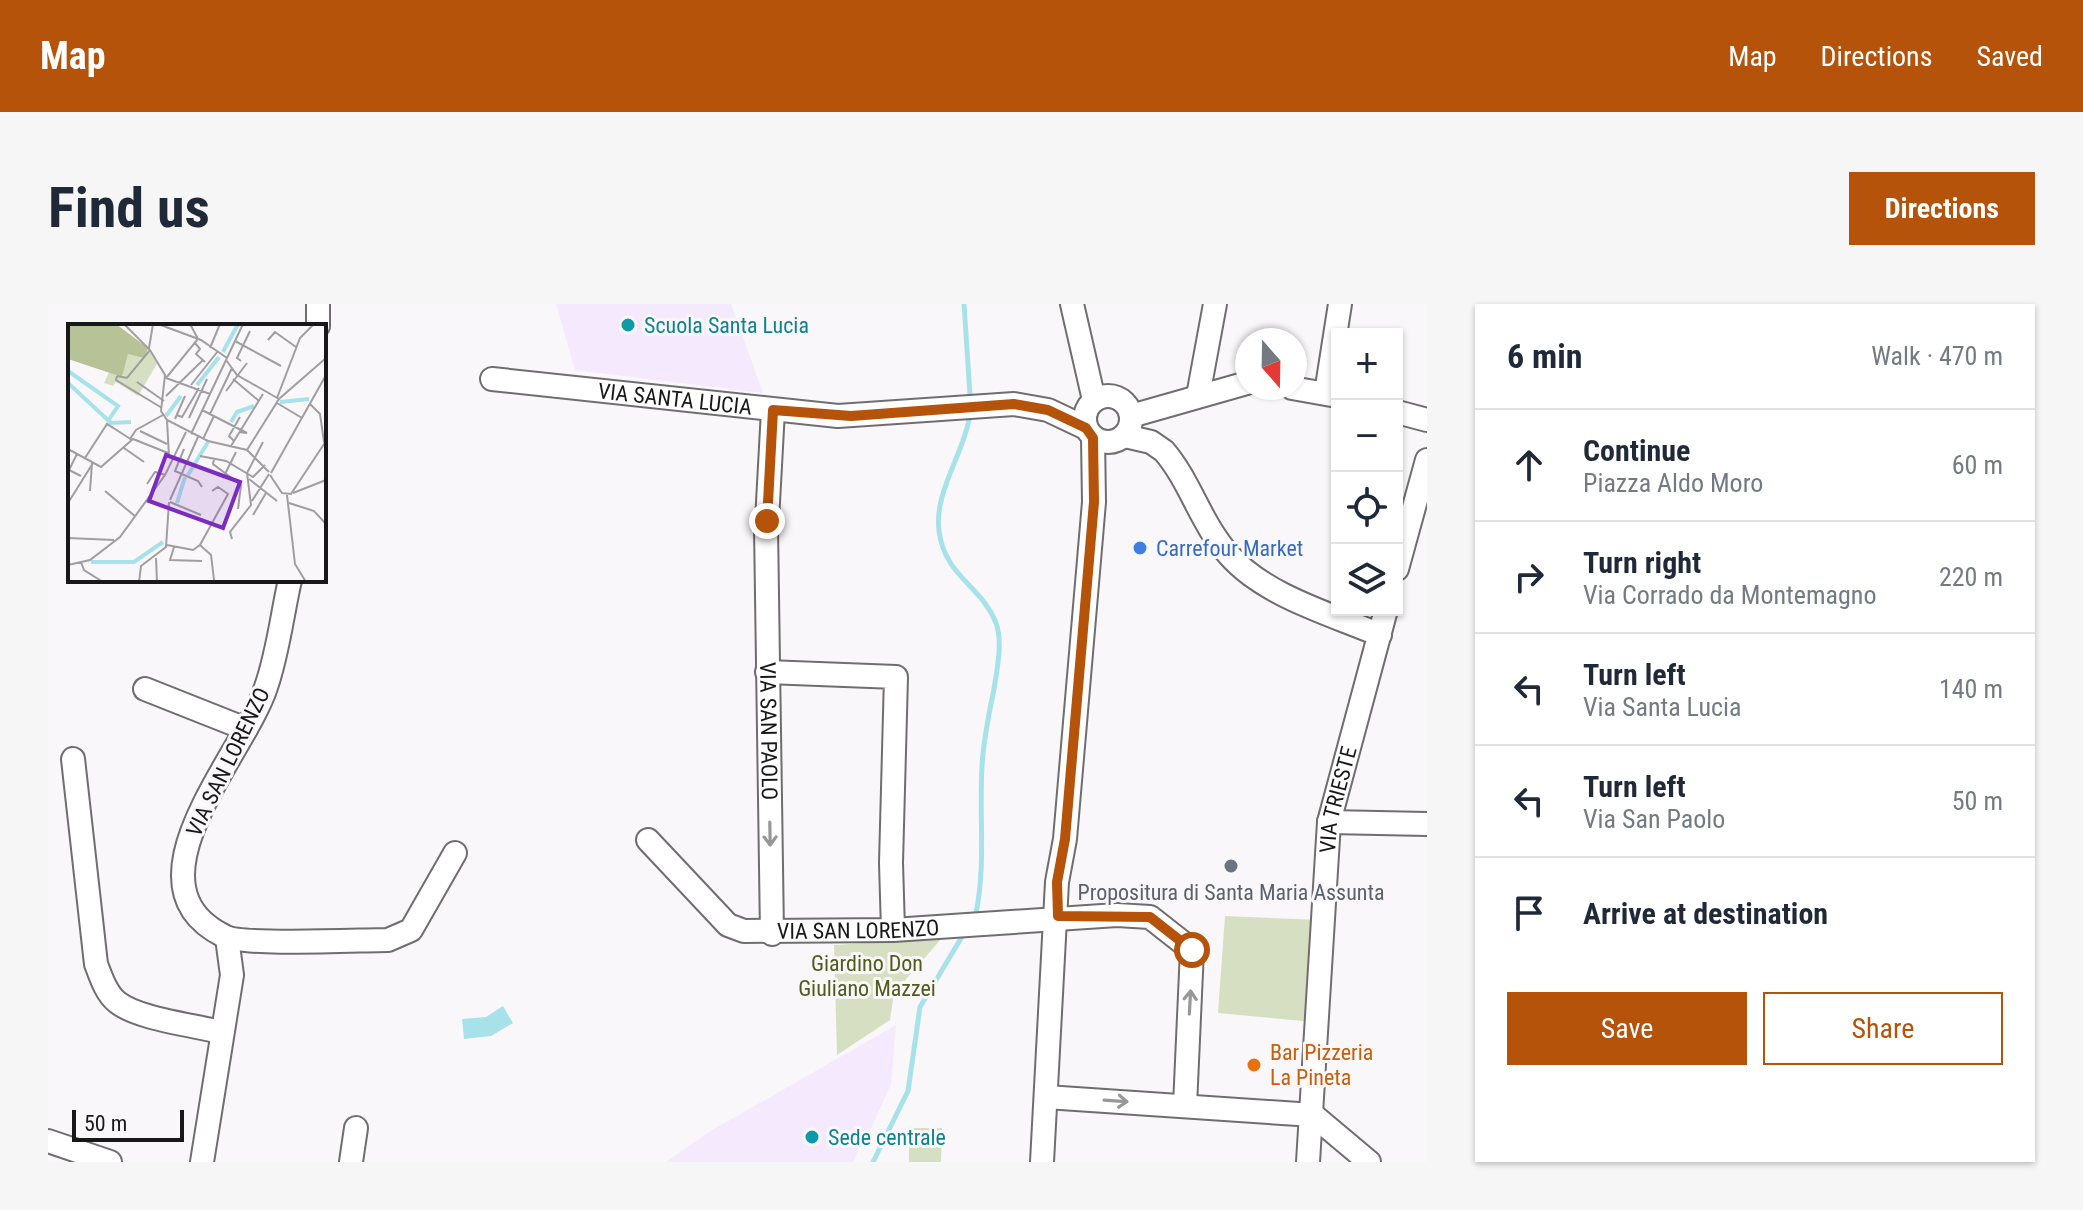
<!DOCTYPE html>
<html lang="en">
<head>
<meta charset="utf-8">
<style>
	body { margin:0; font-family:"Roboto Condensed",sans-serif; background:#f6f6f7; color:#1f2937 }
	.controls { position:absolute; right:24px; top:24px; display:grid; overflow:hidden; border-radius:0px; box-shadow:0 2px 6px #0004 }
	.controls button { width:72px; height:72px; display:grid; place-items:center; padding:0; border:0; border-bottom:2px solid #e0e1e3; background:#fff; color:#1f2937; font:40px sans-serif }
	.compass { position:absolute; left:1187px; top:24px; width:72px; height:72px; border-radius:50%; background:#fff; box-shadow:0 2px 6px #0004; rotate:160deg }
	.scale { position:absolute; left:24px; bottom:20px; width:112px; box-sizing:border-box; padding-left:8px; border:4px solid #191819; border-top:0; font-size:22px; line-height:28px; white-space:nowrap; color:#191819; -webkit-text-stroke:6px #faf7fa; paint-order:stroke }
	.stop { position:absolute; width:24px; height:24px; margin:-18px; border:6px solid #b45309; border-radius:50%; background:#fff }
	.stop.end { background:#b45309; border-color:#fff; box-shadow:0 2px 8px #0008 }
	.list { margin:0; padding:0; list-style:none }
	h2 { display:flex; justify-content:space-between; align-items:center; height:104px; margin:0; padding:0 32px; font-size:34px }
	h2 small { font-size:26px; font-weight:400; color:#747a83 }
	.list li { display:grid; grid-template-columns:52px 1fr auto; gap:24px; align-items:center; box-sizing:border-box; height:112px; padding:0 32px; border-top:2px solid #e0e1e3 }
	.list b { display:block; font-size:30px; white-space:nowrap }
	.list p { margin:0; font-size:26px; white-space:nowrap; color:#747a83 }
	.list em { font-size:26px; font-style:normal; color:#747a83 }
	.actions { display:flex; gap:16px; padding:24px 32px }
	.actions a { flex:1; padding:18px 0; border:2px solid #b45309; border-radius:0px; text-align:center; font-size:28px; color:#b45309 }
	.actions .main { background:#b45309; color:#fff }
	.icon { flex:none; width:44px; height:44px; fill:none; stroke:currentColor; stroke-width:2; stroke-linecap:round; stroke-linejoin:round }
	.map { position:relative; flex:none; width:1379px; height:858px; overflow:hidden; border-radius:0px }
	header { display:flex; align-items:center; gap:48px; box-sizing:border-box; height:112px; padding:0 40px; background:#b45309; color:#fff }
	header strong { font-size:38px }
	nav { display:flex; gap:44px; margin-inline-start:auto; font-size:28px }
	.intro { display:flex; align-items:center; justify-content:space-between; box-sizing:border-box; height:192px; padding:0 48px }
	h1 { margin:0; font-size:56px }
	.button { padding:20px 36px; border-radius:0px; background:#b45309; color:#fff; font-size:28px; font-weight:700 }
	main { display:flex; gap:48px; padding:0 48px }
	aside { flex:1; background:#fff; border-radius:0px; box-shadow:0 2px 6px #0004 }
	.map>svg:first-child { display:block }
	.education { fill:#f4e9fd }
	.green { fill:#d7dfc2 }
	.water { fill:#a7e2ea }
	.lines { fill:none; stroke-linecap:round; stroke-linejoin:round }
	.stream { stroke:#a7e2ea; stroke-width:5 }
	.minor-casing { stroke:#706d70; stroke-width:26 }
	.minor { stroke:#fff; stroke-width:22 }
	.oneway { stroke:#989798 }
	.route { stroke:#b45309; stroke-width:10 }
	.culture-dot { fill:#0f9aa8; stroke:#faf7fa; stroke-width:3 }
	.shop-dot { fill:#3f7fe0; stroke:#faf7fa; stroke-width:3 }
	.worship-dot { fill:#6b7280; stroke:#faf7fa; stroke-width:3 }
	.food-dot { fill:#e8710a; stroke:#faf7fa; stroke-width:3 }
	.labels { text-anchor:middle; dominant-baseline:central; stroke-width:6; stroke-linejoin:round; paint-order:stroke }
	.culture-label { font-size:22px; fill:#0d838f; stroke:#faf7fa; text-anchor:start }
	.street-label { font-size:22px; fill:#191819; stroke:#faf7fa }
	.shop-label { font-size:22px; fill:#366cbe; stroke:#faf7fa; text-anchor:start }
	.worship-label { font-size:22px; fill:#5b616d; stroke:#faf7fa }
	.park-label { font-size:22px; fill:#4f5c1a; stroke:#faf7fa }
	.food-label { font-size:22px; fill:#c56008; stroke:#faf7fa; text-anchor:start }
	.inset-river { fill:none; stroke:#a7e2ea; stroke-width:4 }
	.inset-road { fill:none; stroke:#a09ea0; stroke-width:2 }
	.view { fill:#7b2cbf; fill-opacity:0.15; stroke:#7b2cbf; stroke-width:4 }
	.inset-edge { fill:none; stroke:#191819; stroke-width:4 }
</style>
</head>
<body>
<header>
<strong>Map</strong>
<nav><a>Map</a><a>Directions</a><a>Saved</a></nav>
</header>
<div class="intro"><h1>Find us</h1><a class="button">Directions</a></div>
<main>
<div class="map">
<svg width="1379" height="858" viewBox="0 0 1379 858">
	<rect width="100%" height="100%" fill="#faf7fa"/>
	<!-- education -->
	<g class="education">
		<path d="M508 0H683L715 89 527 66Z"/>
		<path d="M848 721 843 780 820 831 815 832 806 858H618L661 828Z"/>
	</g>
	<!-- green -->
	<g class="green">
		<path d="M1177 612 1272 616 1266 718 1170 709Z"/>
		<path d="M894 634 846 689 842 716 789 751 786 641Z"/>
		<path d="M861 824H894L893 858H861Z"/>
	</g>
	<!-- water -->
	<path class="water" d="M455 702 465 719 443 732 416 735 414 715 438 713Z"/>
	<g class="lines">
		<!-- stream -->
		<g class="stream">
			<path d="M916 0 922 91"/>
			<path d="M922 111C916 150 886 187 891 227 897 273 933 281 948 319 955 338 949 365 946 385 941 410 935 437 934 463 931 513 938 560 928 609"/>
			<path d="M825 858 860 787 872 703 915 631"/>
		</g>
		<!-- minor casing -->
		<g class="minor-casing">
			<g id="minor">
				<path d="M270 0V22"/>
				<path d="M1024 0 1046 96"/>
				<path id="s1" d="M444 75 790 112 966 100 1000 106 1038 124"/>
				<path d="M1244 84 1289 92"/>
				<path d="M1278 89 1292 0"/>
				<circle cx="1060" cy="115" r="23"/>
				<path d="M1150 92 1167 0"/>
				<path d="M1349 108 1379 116"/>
				<path d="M1083 112 1199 79"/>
				<path d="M1077 132 1103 138 1116 147C1142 177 1153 220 1181 251 1217 292 1283 310 1332 331"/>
				<path d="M719 217 725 106"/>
				<path id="s2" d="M718 223 724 630"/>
				<path d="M1349 265 1379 156"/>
				<path d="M242 276C234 311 230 349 218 383 196 451 72 580 176 632 194 642 312 636 340 636L363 626 407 549"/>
				<path d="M719 368 848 373 843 559 845 626"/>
				<path d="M97 385 198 425"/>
				<path d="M25 455 48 660C53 673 58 689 69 698 90 715 145 721 172 728"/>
				<path d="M1281 518 1379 520"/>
				<path id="s3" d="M600 536 680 621 696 627 845 626 1069 611 1102 613 1144 646 1137 802"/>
				<path d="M998 793 1265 811"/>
				<path d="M1265 811 1321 858"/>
				<path d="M0 837 62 858"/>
				<path d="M154 858 184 671 179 634"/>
				<path d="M303 858 308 824"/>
				<path d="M994 858 1009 578 1017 535 1046 198 1045 134"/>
				<path id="s4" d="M1260 858 1281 518 1338 306"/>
			</g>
		</g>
		<!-- minor -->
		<use href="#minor" class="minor"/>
	</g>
	<!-- one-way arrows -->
	<defs><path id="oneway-shaft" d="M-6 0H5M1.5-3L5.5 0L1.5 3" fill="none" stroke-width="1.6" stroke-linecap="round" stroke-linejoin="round" transform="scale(2)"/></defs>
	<g class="oneway">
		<use href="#oneway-shaft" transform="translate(722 530) rotate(89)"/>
		<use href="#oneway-shaft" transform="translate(1142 698) rotate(-87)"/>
		<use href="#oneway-shaft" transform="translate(1068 797) rotate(4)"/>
	</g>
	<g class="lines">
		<!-- route -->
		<path class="route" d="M719 217 725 106 803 112 966 100 1000 106 1038 124 1045 134 1046 198 1017 535 1009 578 1010 612 1102 613 1144 646"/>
	</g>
	<!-- markers -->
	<g class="culture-dot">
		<circle cx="580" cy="21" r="8"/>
		<circle cx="764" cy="833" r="8"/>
	</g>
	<circle class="shop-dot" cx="1092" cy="244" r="8"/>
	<circle class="worship-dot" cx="1183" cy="562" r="8"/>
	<circle class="food-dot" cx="1206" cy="761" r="8"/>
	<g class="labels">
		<!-- culture labels -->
		<g class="culture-label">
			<text x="596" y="21">Scuola Santa Lucia</text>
			<text x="780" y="833">Sede centrale</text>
		</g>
		<!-- street labels -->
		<g class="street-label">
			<text stroke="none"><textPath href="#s1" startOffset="184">VIA SANTA LUCIA</textPath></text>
			<text stroke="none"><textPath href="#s2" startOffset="204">VIA SAN PAOLO</textPath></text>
			<text transform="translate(180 458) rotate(-64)">VIA SAN LORENZO</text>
			<text stroke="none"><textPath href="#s4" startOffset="364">VIA TRIESTE</textPath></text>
			<text stroke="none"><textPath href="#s3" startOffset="248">VIA SAN LORENZO</textPath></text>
		</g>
		<!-- shop labels -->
		<g class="shop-label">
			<text x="1108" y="244">Carrefour Market</text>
		</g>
		<!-- worship labels -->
		<g class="worship-label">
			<text x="1183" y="588">Propositura di Santa Maria Assunta</text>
		</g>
		<!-- park labels -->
		<g class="park-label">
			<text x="819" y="659">Giardino Don<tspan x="819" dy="25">Giuliano Mazzei</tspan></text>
		</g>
		<!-- food labels -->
		<g class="food-label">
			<text x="1222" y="748">Bar Pizzeria<tspan x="1222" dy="25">La Pineta</tspan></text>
		</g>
	</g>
	<!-- overview -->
	<g transform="translate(20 20)">
		<rect width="258" height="258" fill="#faf7fa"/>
		<path d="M83 28 90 38 70 72 48 58 45 62 36 59 41 48 56 52 52 47 60 30Z" fill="#d7dfc2"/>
		<path d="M0 0H48L80 24 77 34 60 30 54 53 0 35Z" fill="#b7c297"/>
		<path class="inset-river" d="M155 28 170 0M0 47 50 82 40 97M0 59 43 99 63 98M129 61 151 33M212 78 241 75M98 92 113 72M163 98 169 88 186 82M120 151 140 118M109 179 117 153M23 238H66L95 218"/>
		<path class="inset-road" d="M56 0 82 26 97 51 93 87 99 96 140 117 179 126 201 148M90 0 133 16 159 34M200 16 207 8 228 23M167 17 213 42M127 19 132 25 128 30 137 38M81 24 85 0M142 24 152 0M159 34 175 0M158 36 169 51 211 75M173 37 169 34 182 7M49 52 48 56 94 84M49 52 59 54 82 26M98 54 130 15 122 0M98 54 142 70M165 55 191 77M69 58 96 77M123 61 150 27M158 67 179 39M98 72 135 36M209 74 232 14 246 0M209 79 234 94M242 80 252 90 256 118M134 86 179 109 171 108M142 90 164 44M109 91 114 93 131 64M121 94 139 55M107 95 117 72M99 96 101 133M72 107 99 120M123 110 159 34M62 115 68 106 95 91M135 115 146 92M166 117 161 112 172 93M163 122 195 70M56 124 76 138M0 125 33 143 65 115 100 129M116 125 107 147 130 157 134 163M179 126 211 75 258 34M9 130 1 146 13 152M132 132 158 137 185 153 197 141M17 134 39 100 64 116M146 135 145 140 173 161 170 185M179 149 195 118M203 149 258 51M202 151 214 169 223 170 258 117M155 154 168 128M181 155 209 177M79 160 87 148 97 151M22 167 24 139M37 167 68 193M225 169 258 156M219 171 227 240 238 258M102 176 130 113M184 177 201 150M102 178 133 191M0 179 25 139M221 179 246 187 258 200M185 191 198 169M0 214 46 216M164 215 162 208 183 181 179 149M99 221 125 226 132 221 143 231 146 256M132 221 160 170 150 163 144 167M106 223 102 236 134 237M88 234 89 258M13 238 16 246 35 258M0 241 22 236 52 213 97 151 118 108M71 258 73 242 98 223 101 178"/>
		<path class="view" d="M98 131 172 158 155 204 81 177Z"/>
		<rect width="258" height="258" class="inset-edge"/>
	</g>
</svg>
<div class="controls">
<button>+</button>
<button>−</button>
<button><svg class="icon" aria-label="locate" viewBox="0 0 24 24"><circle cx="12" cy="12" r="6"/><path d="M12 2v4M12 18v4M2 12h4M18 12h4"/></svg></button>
<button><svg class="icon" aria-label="layers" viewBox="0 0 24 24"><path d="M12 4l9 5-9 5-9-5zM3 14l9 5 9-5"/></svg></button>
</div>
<svg class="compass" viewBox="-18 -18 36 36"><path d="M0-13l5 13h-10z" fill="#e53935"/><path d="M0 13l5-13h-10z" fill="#747a83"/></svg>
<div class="scale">50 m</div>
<div class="stop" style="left:1144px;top:646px"></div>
<div class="stop end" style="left:719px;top:217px"></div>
</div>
<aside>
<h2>6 min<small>Walk · 470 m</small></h2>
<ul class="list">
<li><svg class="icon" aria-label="ahead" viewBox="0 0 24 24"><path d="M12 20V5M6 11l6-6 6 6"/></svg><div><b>Continue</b><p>Piazza Aldo Moro</p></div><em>60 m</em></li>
<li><svg class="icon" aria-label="right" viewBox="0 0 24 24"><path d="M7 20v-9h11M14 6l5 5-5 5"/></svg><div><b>Turn right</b><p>Via Corrado da Montemagno</p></div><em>220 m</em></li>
<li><svg class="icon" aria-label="left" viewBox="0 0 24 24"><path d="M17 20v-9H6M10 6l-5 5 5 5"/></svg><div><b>Turn left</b><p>Via Santa Lucia</p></div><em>140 m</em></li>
<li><svg class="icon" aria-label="left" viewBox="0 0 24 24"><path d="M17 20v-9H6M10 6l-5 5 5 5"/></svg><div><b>Turn left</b><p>Via San Paolo</p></div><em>50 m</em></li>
<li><svg class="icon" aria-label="arrive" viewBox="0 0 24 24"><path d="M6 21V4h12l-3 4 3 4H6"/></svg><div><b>Arrive at destination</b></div></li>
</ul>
<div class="actions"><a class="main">Save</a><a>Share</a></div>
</aside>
</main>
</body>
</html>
